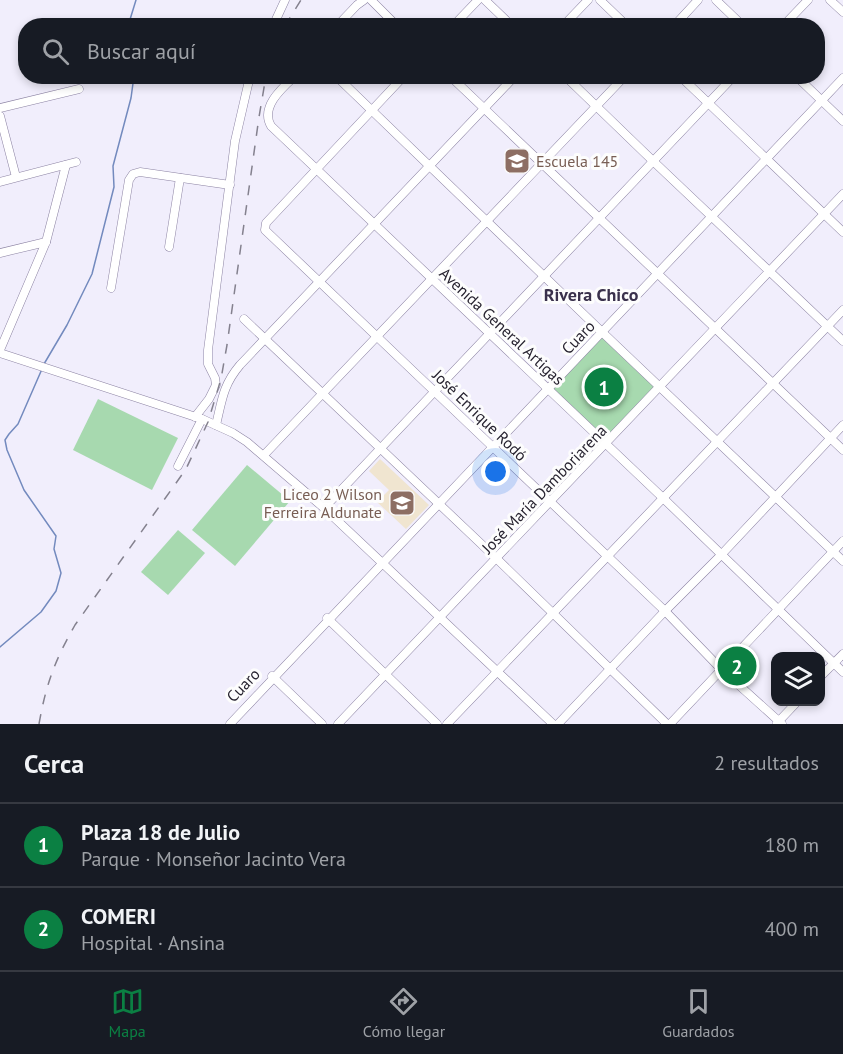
<!DOCTYPE html>
<html lang="es">
<head>
<meta charset="utf-8">
<style>
	body { margin:0; font-family:"PT Sans",sans-serif; background:#20242c; color:#f1f3f6 }
	.controls { position:absolute; right:18px; bottom:18px; display:grid; overflow:hidden; border-radius:12px; box-shadow:0 3px 9px #0003 }
	.controls button { width:54px; height:54px; display:grid; place-items:center; padding:0; border:0; border-bottom:2px solid #363941; background:#171b24; color:#f1f3f6; font:30px sans-serif }
	.you { position:absolute; left:496px; top:472px; width:21px; height:21px; margin:-15px; border:4px solid #fff; border-radius:50%; background:#1a73e8; box-shadow:0 0 0 9px #1a73e833 }
	.badge { display:grid; place-items:center; width:39px; height:39px; border-radius:50%; background:#0b8043; color:#fff; font-size:20px; font-weight:700 }
	.pin { position:absolute; translate:-50% -50%; border:3px solid #fff; box-shadow:0 2px 6px #0006 }
	.list { margin:0; padding:0; list-style:none }
	h2 { display:flex; justify-content:space-between; align-items:center; height:78px; margin:0; padding:0 24px; font-size:26px }
	h2 small { font-size:20px; font-weight:400; color:#9ea1a6 }
	.list li { display:grid; grid-template-columns:39px 1fr auto; gap:18px; align-items:center; box-sizing:border-box; height:84px; padding:0 24px; border-top:2px solid #363941 }
	.list b { display:block; font-size:22px; white-space:nowrap }
	.list p { margin:0; font-size:20px; white-space:nowrap; color:#9ea1a6 }
	.list em { font-size:20px; font-style:normal; color:#9ea1a6 }
	.icon { flex:none; width:33px; height:33px; fill:none; stroke:currentColor; stroke-width:2; stroke-linecap:round; stroke-linejoin:round }
	.map { position:relative; flex:none; width:843px; height:724px; overflow:hidden }
	.search { position:absolute; background:#171b24; box-shadow:0 3px 9px #0003; left:18px; right:18px; top:18px; height:66px; display:flex; align-items:center; gap:15px; box-sizing:border-box; padding:0 21px; border-radius:24px; color:#9ea1a6; font-size:22px }
	.sheet { height:246px; background:#171b24 }
	nav { display:flex; justify-content:space-around; align-items:center; box-sizing:border-box; height:84px; border-top:2px solid #363941; background:#171b24; font-size:16px; color:#9ea1a6 }
	nav a { display:grid; justify-items:center; gap:3px }
	nav .on { color:#0b8043 }
	.map>svg:first-child { display:block }
	.education { fill:#f0e5d0 }
	.green { fill:#a7d9af }
	.lines { fill:none; stroke-linecap:round; stroke-linejoin:round }
	.stream { stroke:#738abe; stroke-width:1.5 }
	.minor-casing { stroke:#8c83a3; stroke-width:9 }
	.minor { stroke:#fff; stroke-width:8 }
	.rail { stroke:#84818e; stroke-width:1.5; stroke-dasharray:10 10; stroke-linecap:butt }
	.labels { text-anchor:middle; dominant-baseline:central; stroke-width:6; stroke-linejoin:round; paint-order:stroke }
	.education-label { font-size:16px; fill:#785e54; stroke:#fdfdfd; text-anchor:start }
	.street-label { font-size:16px; fill:#272330; stroke:#fdfdfd }
	.neighbourhood-label { font-size:18px; font-weight:bold; fill:#3a314c; stroke:#fdfdfd }
</style>
</head>
<body>
<div class="map">
<svg width="843" height="724" viewBox="0 0 843 724">
	<rect width="100%" height="100%" fill="#f1eefc"/>
	<!-- education -->
	<path class="education" d="M380 459 429 505 406 529 377 502 389 490 369 471Z"/>
	<!-- green -->
	<g class="green">
		<path d="M603 336 656 386 605 438 552 388Z"/>
		<path d="M98 399 178 438 152 490 73 450Z"/>
		<path d="M247 465 290 501 235 566 192 530Z"/>
		<path d="M178 530 205 553 168 595 141 572Z"/>
	</g>
	<g class="lines">
		<!-- stream -->
		<g class="stream">
			<path d="M128 26 136 0"/>
			<path d="M44 364 67 325 92 274 114 187 113 166 131 98 134 76"/>
			<path d="M0 647 41 612 56 591 61 573 54 549 56 536 24 490 7 450 5 440 9 434 18 424 42 369"/>
		</g>
		<!-- minor casing -->
		<g class="minor-casing">
			<g id="minor">
				<path d="M371 0 397 26"/>
				<path d="M485 0 512 26"/>
				<path d="M600 0 627 26"/>
				<path d="M716 0 743 26"/>
				<path d="M830 0 843 12"/>
				<path d="M273 26 285 0"/>
				<path d="M337 26 357 5 364 0"/>
				<path d="M453 26 478 0"/>
				<path d="M563 26 588 0"/>
				<path d="M674 26 698 0"/>
				<path d="M783 26 808 0"/>
				<path d="M295 76C282 88 260 107 271 126L663 498 843 672"/>
				<path d="M336 76 602 332 843 561"/>
				<path d="M404 76 266 223 265 230 665 611 721 669 782 724"/>
				<path d="M450 76 843 450"/>
				<path d="M565 76 653 161 843 341"/>
				<path d="M680 76 843 232"/>
				<path d="M796 76 843 121"/>
				<path d="M0 108 79 89"/>
				<path d="M0 116 16 177"/>
				<path d="M0 182 76 162"/>
				<path d="M169 247 180 178"/>
				<path d="M0 253 46 242"/>
				<path d="M111 288 129 180 133 174 140 172 230 185"/>
				<path d="M244 319 496 558 667 724"/>
				<path d="M0 350 46 242 66 165"/>
				<path d="M0 353 202 419 233 433 247 442 324 508 553 724"/>
				<path d="M195 417 209 399 216 385 215 378 208 364V350L235 141 250 76"/>
				<path d="M216 425C222 400 223 385 240 365L515 76"/>
				<path d="M264 455 625 76"/>
				<path d="M178 466 202 419"/>
				<path d="M324 508 734 76"/>
				<path d="M327 618 437 724"/>
				<path d="M272 676 322 724"/>
				<path d="M820 677 843 654"/>
				<path d="M777 723 797 702"/>
				<path d="M230 724 843 78"/>
				<path d="M338 724 843 194"/>
				<path d="M447 724 843 310"/>
				<path d="M558 724 665 611 721 555 843 425"/>
				<path d="M670 724 843 541"/>
			</g>
		</g>
		<!-- minor -->
		<use href="#minor" class="minor"/>
		<!-- rail -->
		<g class="rail">
			<path d="M285 26 301 0"/>
			<path d="M39 724C46 684 55 660 75 625L186 469 208 422 221 379 227 345 259 117 266 76"/>
		</g>
	</g>
	<!-- icons -->
	<defs>
		<g id="school-square" transform="scale(1.35)"><rect x="-9" y="-9" width="18" height="18" rx="4" fill="#8d6e63" stroke="#fdfdfd"/><path d="M0-5L7-2L0 1L-7-2ZM-4 1L0 2.5L4 1V4Q0 6-4 4Z" fill="#fff"/></g>
	</defs>
	<g fill-rule="evenodd">
		<use href="#school-square" x="517" y="161"/>
		<use href="#school-square" x="402" y="503"/>
	</g>
	<g class="labels">
		<!-- education labels -->
		<g class="education-label">
			<text x="536" y="161">Escuela 145</text>
			<text x="382" y="494" text-anchor="end">Liceo 2 Wilson<tspan x="382" dy="18">Ferreira Aldunate</tspan></text>
		</g>
		<!-- street labels -->
		<g class="street-label">
			<text transform="translate(502 326) rotate(43)">Avenida General Artigas</text>
			<text transform="translate(578 337) rotate(-46)">Cuaro</text>
			<text transform="translate(480 415) rotate(44)">José Enrique Rodó</text>
			<text transform="translate(544 489) rotate(-46)">José María Damboriarena</text>
			<text transform="translate(243 685) rotate(-46)">Cuaro</text>
		</g>
		<!-- neighbourhood labels -->
		<g class="neighbourhood-label">
			<text x="591" y="294">Rivera Chico</text>
		</g>
	</g>
</svg>
<div class="controls">
<button><svg class="icon" aria-label="layers" viewBox="0 0 24 24"><path d="M12 4l9 5-9 5-9-5zM3 14l9 5 9-5"/></svg></button>
</div>
<div class="you"></div>
<div class="pin badge" style="left:604px;top:387px">1</div>
<div class="pin badge" style="left:737px;top:666px">2</div>
<div class="search"><svg class="icon" aria-label="search" viewBox="0 0 24 24"><circle cx="10" cy="10" r="6"/><path d="M15 15l6 6"/></svg>Buscar aquí</div>
</div>
<section class="sheet">
<h2>Cerca<small>2 resultados</small></h2>
<ul class="list">
<li><span class="badge">1</span><div><b>Plaza 18 de Julio</b><p>Parque · Monseñor Jacinto Vera</p></div><em>180 m</em></li>
<li><span class="badge">2</span><div><b>COMERI</b><p>Hospital · Ansina</p></div><em>400 m</em></li>
</ul>
</section>
<nav>
<a class="on"><svg class="icon" aria-label="map" viewBox="0 0 24 24"><path d="M3 6l6-2 6 2 6-2v14l-6 2-6-2-6 2zM9 4v14M15 6v14"/></svg>Mapa</a>
<a><svg class="icon" aria-label="directions" viewBox="0 0 24 24"><path d="M12 3l9 9-9 9-9-9zM9 14v-3h6M13 9l2 2-2 2"/></svg>Cómo llegar</a>
<a><svg class="icon" aria-label="saved" viewBox="0 0 24 24"><path d="M7 4h10v16l-5-4-5 4z"/></svg>Guardados</a>
</nav>
</body>
</html>
